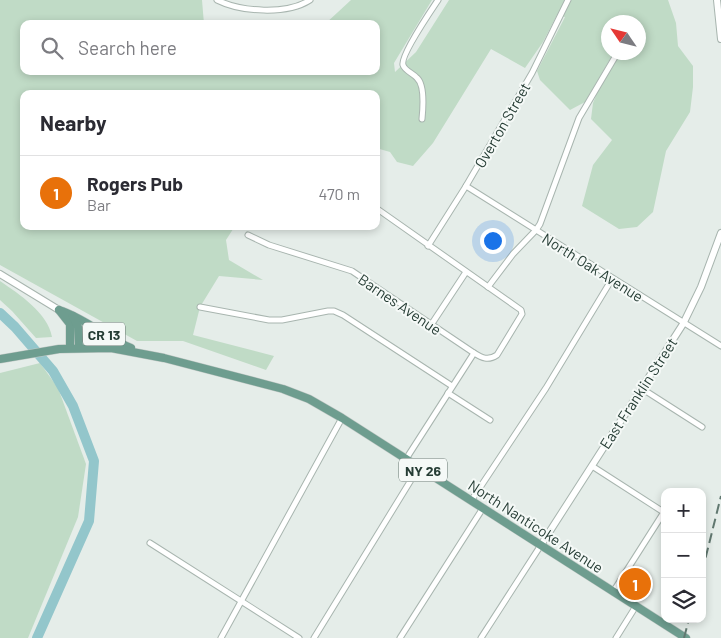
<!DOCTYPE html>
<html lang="en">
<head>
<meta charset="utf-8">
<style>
	body { margin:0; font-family:Barlow,sans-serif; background:#f7f7f7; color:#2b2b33 }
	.controls { position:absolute; right:15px; bottom:15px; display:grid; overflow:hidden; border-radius:10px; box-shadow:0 2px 8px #0003 }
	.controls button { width:45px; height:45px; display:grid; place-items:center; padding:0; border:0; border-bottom:1px solid #e1e1e2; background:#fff; color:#2b2b33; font:25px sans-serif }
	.compass { position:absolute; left:601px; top:15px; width:45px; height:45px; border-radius:50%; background:#fff; box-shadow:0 2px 8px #0003; rotate:305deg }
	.you { position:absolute; left:492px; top:240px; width:18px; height:18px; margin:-12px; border:4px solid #fff; border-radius:50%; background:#1a73e8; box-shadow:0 0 0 8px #1a73e833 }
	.badge { display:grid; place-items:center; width:32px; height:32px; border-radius:50%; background:#7e534d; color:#fff; font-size:16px; font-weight:700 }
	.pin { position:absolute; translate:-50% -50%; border:2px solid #fff; box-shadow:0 1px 5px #0006 }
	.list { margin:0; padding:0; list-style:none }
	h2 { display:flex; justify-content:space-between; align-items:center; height:65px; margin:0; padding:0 20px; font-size:21px }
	h2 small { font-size:16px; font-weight:400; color:#7c7c81 }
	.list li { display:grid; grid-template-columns:32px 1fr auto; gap:15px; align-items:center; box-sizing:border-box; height:75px; padding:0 20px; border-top:1px solid #e1e1e2 }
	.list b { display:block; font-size:19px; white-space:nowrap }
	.list p { margin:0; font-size:16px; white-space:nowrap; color:#7c7c81 }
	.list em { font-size:16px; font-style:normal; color:#7c7c81 }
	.icon { flex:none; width:28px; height:28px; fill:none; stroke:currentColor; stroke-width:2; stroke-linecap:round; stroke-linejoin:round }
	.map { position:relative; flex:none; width:721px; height:638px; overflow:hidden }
	.search { position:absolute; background:#fff; box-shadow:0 2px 8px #0003; left:20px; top:20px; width:360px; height:55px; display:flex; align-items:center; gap:12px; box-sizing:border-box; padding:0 18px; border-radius:10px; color:#7c7c81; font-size:19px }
	.panel { position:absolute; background:#fff; box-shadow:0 2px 8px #0003; left:20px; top:90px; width:360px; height:140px; border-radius:10px }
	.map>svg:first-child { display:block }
	.green { fill:#c0dbc6; fill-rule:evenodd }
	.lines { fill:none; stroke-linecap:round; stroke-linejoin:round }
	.river { stroke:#93c6cb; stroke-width:10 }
	.minor-casing { stroke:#a8b5af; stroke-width:7 }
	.tertiary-casing { stroke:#a8b5af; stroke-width:8 }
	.primary-casing { stroke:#c2c9c6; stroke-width:9 }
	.minor { stroke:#fff; stroke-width:5 }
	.tertiary { stroke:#fff; stroke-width:6 }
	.primary { stroke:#6e9d8f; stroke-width:8 }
	.rail { stroke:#617870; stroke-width:2; stroke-dasharray:10 5; stroke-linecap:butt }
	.labels { text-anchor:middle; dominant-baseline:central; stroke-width:4; stroke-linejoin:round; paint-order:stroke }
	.shield { fill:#f5f9f7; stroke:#64756f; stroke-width:1 }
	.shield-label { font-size:14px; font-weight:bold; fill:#263d35 }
	.street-label { font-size:15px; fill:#263d35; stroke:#f5f9f7 }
</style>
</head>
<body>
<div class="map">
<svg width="721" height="638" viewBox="0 0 721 638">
	<rect width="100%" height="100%" fill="#e5ede9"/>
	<!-- green -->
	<g class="green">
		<path d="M0 0H202L204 24H24V71H376V24H325L351 0H432L394 63 395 72 416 52 449 0H668L676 23 678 46 693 66V87L690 112 666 151 653 212 637 227 619 229 582 206 593 165 612 140 591 119 593 103 613 54 585 102 570 110 540 80 537 71 565 17 557 15 543 42 525 68 491 49 433 143 413 166 397 162 390 152 376 148V94H24V226H235L226 240 229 260 263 280 219 276 200 307 193 335 274 356 266 370 183 341H137L0 265ZM608 22H638V52H608Z"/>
		<path d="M0 281C19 294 48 313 52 337L36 338 12 311 0 300Z"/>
		<path d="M40 363 58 388 86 464 78 517 28 638H0V373Z"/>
	</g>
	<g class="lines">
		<!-- river -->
		<path class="river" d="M0 313 15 327 53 371 73 406 94 461 89 521 37 638"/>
		<!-- minor casing -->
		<g class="minor-casing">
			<g id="minor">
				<path d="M217 0C241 12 287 15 310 0"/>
				<path d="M422 119C423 109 425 85 417 78 413 73 405 71 403 65 400 56 432 9 438 0"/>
				<path d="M466 186 721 346"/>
				<path d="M248 235 269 245 352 271 474 353C482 358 488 361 497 355L522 314 521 310 376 208"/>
				<path d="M428 246 466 186 532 73 568 0"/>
				<path d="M488 287 513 254 536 230 540 224 579 118 618 52"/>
				<path d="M200 307 269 320H282L328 311H334L343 315 452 386"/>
				<path d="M431 325 466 272"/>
				<path d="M641 388 702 427"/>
				<path d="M448 393 490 420"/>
				<path d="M406 459 474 353"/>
				<path d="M592 466 665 513"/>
				<path d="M471 501 546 388 612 279"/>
				<path d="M150 543 299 638"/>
				<path d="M613 592 664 512"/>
				<path d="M221 638 342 418"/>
				<path d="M314 638 419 467"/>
				<path d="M400 638 483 508"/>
				<path d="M481 638 541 545"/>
				<path d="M616 638 636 606"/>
			</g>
		</g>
		<!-- tertiary casing -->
		<g class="tertiary-casing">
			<g id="tertiary">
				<path d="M717 0 721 39"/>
				<path d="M0 274 59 310"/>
				<path d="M541 545 683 324 701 287 721 233"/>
			</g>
		</g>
		<!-- primary casing -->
		<g class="primary-casing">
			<g id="primary">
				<path d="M59 310C85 318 106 338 131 348"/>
				<path d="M59 310 70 324V348"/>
				<path d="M73 316 78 327 79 348"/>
				<path d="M0 359 59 349 111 348 164 358 283 389 309 399 342 418 686 638"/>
			</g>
		</g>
		<!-- minor -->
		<use href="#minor" class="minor"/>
		<!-- tertiary -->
		<use href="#tertiary" class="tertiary"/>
		<!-- primary -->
		<use href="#primary" class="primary"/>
		<!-- rail -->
		<g class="rail">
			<path d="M702 572 721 496"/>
			<path d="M684 638 689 619"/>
		</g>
	</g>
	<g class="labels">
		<!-- shield labels -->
		<g class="shield">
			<rect x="83" y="322.5" width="42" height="23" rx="4"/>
			<rect x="399" y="458.5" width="48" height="23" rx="4"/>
		</g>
		<g class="shield-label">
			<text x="104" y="334">CR 13</text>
			<text x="423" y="470">NY 26</text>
		</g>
		<!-- street labels -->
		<g class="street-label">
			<text transform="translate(502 125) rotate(-60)">Overton Street</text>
			<text transform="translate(593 267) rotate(32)">North Oak Avenue</text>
			<text transform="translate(400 304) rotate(34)">Barnes Avenue</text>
			<text transform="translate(638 393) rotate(-57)">East Franklin Street</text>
			<text transform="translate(536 526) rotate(33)">North Nanticoke Avenue</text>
		</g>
	</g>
</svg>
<div class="controls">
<button>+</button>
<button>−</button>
<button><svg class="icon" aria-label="layers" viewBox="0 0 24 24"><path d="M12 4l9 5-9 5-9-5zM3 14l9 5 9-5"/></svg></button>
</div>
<svg class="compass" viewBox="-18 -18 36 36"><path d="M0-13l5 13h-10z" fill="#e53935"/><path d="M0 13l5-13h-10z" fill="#7c7c81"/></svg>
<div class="you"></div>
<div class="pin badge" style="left:635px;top:584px;background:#e8710a">1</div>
<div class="search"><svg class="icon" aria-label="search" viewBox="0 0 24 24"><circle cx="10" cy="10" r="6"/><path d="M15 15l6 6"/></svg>Search here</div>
<section class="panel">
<h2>Nearby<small></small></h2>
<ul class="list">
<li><span class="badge" style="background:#e8710a">1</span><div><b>Rogers Pub</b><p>Bar</p></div><em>470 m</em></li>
</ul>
</section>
</div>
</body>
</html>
